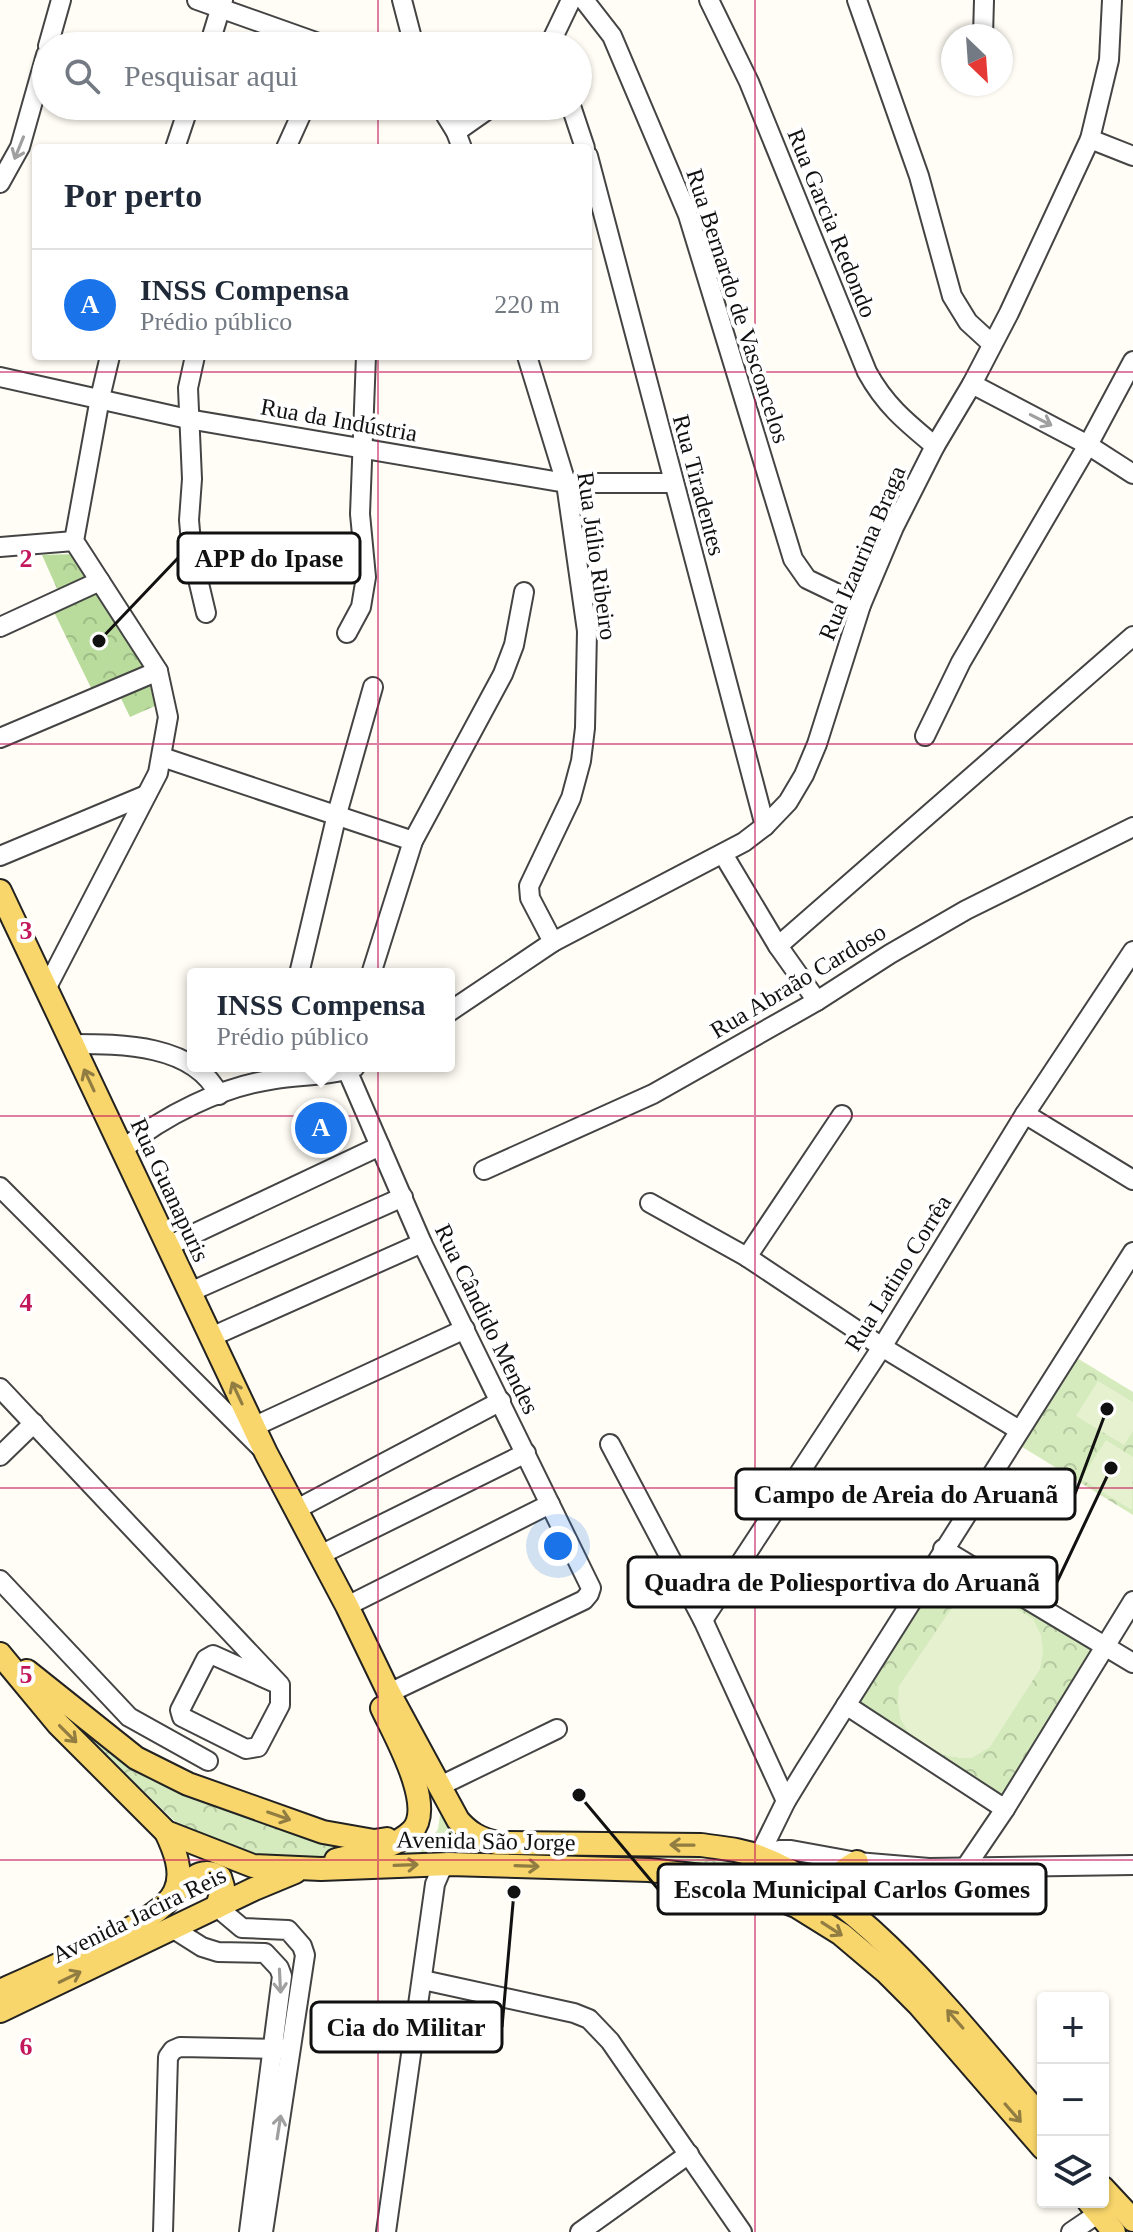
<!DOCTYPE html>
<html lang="pt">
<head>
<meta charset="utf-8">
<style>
	body { margin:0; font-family:Georgia,serif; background:#f6f6f7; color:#1f2937 }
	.controls { position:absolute; right:24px; bottom:24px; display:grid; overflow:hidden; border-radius:8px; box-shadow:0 2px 6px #0004 }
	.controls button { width:72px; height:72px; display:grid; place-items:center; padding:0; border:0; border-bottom:2px solid #e0e1e3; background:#fff; color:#1f2937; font:40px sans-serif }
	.compass { position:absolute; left:941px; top:24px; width:72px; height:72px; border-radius:50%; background:#fff; box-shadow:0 2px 6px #0004; rotate:155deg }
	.you { position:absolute; left:558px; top:1546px; width:28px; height:28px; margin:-20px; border:6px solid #fff; border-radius:50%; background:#1a73e8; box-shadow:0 0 0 12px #1a73e833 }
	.badge { display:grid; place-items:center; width:52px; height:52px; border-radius:50%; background:#1a73e8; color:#fff; font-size:26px; font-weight:700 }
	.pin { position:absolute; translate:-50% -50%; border:4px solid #fff; box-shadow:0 2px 8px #0006 }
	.popup { position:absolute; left:187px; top:968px; width:268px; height:104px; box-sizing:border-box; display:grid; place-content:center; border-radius:8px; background:#fff; filter:drop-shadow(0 2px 6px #0005); font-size:26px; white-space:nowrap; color:#747a83 }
	.popup b { font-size:30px; color:#1f2937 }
	.popup::after { content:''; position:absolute; left:50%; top:100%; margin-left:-16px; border:16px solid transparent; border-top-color:#fff }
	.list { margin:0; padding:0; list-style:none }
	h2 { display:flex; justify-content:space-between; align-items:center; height:104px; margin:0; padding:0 32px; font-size:34px }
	h2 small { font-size:26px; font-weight:400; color:#747a83 }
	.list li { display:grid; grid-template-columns:52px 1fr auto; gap:24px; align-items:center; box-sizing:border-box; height:112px; padding:0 32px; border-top:2px solid #e0e1e3 }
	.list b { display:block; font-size:30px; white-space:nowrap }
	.list p { margin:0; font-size:26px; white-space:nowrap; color:#747a83 }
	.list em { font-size:26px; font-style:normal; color:#747a83 }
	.icon { flex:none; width:44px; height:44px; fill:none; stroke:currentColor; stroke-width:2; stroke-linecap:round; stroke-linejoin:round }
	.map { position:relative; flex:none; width:1133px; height:2232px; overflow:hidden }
	.search { position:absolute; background:#fff; box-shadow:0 2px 6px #0004; left:32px; top:32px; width:560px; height:88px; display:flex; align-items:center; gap:20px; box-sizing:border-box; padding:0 28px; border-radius:44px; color:#747a83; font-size:30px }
	.panel { position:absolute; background:#fff; box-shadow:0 2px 6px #0004; left:32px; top:144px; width:560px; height:216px; border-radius:8px }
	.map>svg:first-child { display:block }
	.forest { fill:url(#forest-crowns) }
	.park { fill:url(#park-crowns) }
	.pitch { fill:#e6f2cf }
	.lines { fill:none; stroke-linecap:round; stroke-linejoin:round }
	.minor-casing { stroke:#444; stroke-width:22 }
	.major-casing { stroke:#222; stroke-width:26 }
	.minor { stroke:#fff; stroke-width:18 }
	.major { stroke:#f9d66b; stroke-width:22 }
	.oneway { stroke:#a0a0a0 }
	.oneway2 { stroke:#917d42 }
	.grid { fill:none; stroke:#c2185b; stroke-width:2; stroke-opacity:0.55 }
	.labels { text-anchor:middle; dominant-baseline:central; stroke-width:8; stroke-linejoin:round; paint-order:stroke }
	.street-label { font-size:24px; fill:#111; stroke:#fff }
	.grid-label { font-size:26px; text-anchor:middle; font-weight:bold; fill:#c2185b; stroke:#fff; stroke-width:8; stroke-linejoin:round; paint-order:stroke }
	.leader { fill:none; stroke:#111; stroke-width:3 }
	.callout-dot { fill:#111; stroke:#fff; stroke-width:3 }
	.callout { fill:#fff; stroke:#111; stroke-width:3 }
	.callout-label { font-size:26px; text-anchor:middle; font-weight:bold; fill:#111 }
</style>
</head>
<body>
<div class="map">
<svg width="1133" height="2232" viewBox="0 0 1133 2232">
	<defs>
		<pattern id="forest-crowns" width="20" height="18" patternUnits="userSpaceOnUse" patternTransform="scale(2)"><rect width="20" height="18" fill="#b9dc9c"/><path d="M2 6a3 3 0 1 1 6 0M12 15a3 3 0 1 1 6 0" fill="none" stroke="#9ebc85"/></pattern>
		<pattern id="park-crowns" width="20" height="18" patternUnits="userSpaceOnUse" patternTransform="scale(2)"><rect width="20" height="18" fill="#d5ebbd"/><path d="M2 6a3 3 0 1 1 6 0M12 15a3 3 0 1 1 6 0" fill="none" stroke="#b6c8a1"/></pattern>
	</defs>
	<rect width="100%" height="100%" fill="#fffdf5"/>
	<!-- forest -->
	<path class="forest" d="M76 554 146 669 155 706 130 717 115 686 94 694 54 612 63 602 42 555Z"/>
	<!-- park -->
	<g class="park">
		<path d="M1077 1358 1133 1392V1515L1019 1445Z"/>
		<path d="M944 1559 1096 1649 1002 1799 854 1703Z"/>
		<path d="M50 1701C103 1736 168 1787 226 1810 274 1828 325 1835 375 1844L309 1861 256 1857 183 1829Z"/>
		<path d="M440 1815 456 1835 484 1849 676 1852 738 1861 780 1876 817 1895 885 1955 759 1882 356 1861 430 1841 438 1829Z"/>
	</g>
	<!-- pitch -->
	<g class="pitch">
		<path d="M1098 1381 1133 1402V1431L1124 1445 1076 1416Z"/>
		<path d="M1106 1440 1133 1457 1132 1510 1081 1479Z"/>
		<path d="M996 1596 1033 1619 1041 1635 1043 1651 1040 1669 990 1747 972 1758H958L943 1755 909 1733 900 1718 898 1701 899 1686 951 1609 961 1601Z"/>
	</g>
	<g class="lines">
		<!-- minor casing -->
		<g class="minor-casing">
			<g id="minor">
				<path d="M197 0 327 46"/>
				<path d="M402 0 414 46"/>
				<path d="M584 0 612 36 688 215 793 559 807 579 861 605"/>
				<path d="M709 0 749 82 867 372C885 405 906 422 935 446"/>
				<path d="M857 0 919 176 952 296 968 322 992 344"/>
				<path d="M983 36 984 0"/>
				<path d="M48 46 61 0"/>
				<path d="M209 46 223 0"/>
				<path d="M549 46 571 0"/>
				<path d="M440 106 456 132 462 148"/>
				<path d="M571 106 585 148"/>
				<path d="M456 132 493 106"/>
				<path d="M1090 139 1133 156"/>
				<path d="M175 148 189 106"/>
				<path d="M286 148 305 106"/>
				<path d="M588 156 765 826"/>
				<path d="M0 183 20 147 46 55"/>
				<path d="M195 356 188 388 192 479 189 520 192 554 206 613"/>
				<path d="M527 356 566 483 587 631 585 728 581 761 571 798 529 886 530 898 553 942"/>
				<path d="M0 377 188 419 566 483H673"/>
				<path d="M972 384 1088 445 1133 474"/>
				<path d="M0 547 74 541"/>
				<path d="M0 627 100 581"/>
				<path d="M347 633 361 607 366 577 360 514 366 356"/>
				<path d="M925 736 961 662 1088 445 1133 361"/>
				<path d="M0 738 158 671"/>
				<path d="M162 757 413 841"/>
				<path d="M723 854 778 946 817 1001"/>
				<path d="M0 856 146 795"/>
				<path d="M778 946 1133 636"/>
				<path d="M299 974 337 814 373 687"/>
				<path d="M371 974 413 841 503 674 514 645 524 592"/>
				<path d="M46 989 158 773 168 717 158 671 74 541 100 398 110 356"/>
				<path d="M449 1012 553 942 744 842 765 826 788 802 804 775 817 744 861 605 894 527 935 446 972 384 1009 313 1090 139 1109 60 1112 0"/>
				<path d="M72 1044C121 1044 194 1044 219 1095"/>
				<path d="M347 1070 422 1243 591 1588 589 1594 584 1600 389 1693"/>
				<path d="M1025 1114 1133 1180"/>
				<path d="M122 1150C164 1115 221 1087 275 1079 301 1075 331 1076 355 1067"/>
				<path d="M484 1170 653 1094 817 1001 890 954 966 910 1133 827"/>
				<path d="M0 1187 261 1448"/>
				<path d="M650 1203 747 1257 882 1347 1019 1430"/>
				<path d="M168 1246 380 1146"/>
				<path d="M747 1257 842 1115"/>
				<path d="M190 1292 403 1197"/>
				<path d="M211 1337 422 1243"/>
				<path d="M0 1388 280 1685V1705L258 1747 246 1749 182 1717 180 1710 206 1659 213 1655 280 1685"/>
				<path d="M253 1427 465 1329"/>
				<path d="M610 1444 703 1620 786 1801"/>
				<path d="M0 1456 34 1423"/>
				<path d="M295 1510 501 1401"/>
				<path d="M943 1549 1133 1663"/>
				<path d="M320 1555 526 1453"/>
				<path d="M0 1580 129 1717 208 1761"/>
				<path d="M347 1606 550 1504"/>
				<path d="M703 1620 882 1347 1025 1114 1133 951"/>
				<path d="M846 1705 1005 1809"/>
				<path d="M440 1786 557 1729"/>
				<path d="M759 1856 786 1801 805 1770 1133 1252"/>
				<path d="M759 1856 780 1850H791L857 1862 929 1868 1133 1865"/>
				<path d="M965 1868 1005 1809 1133 1601"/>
				<path d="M217 1907 242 1928 288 1930 302 1946 305 1955 263 2232"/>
				<path d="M172 1928 202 1947 218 1952 265 1953 279 1968 282 1976 249 2232"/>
				<path d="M423 1980 574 2013 589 2019 610 2041 742 2232"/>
				<path d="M163 2232 168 2057 173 2050 180 2047 285 2049"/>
				<path d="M386 2232 435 1884 441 1870 449 1864"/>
				<path d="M580 2232 689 2154"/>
				<path d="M1071 2232 1099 2213"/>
			</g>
		</g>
		<!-- major casing -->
		<g class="major-casing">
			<g id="major">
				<path d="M0 891 266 1453 347 1606 389 1693 458 1820C469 1833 480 1839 497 1843L701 1845C721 1848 741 1849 760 1857 867 1897 968 2034 1043 2119"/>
				<path d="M0 1654 58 1724 166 1832 253 1866 321 1869 449 1864 649 1870 702 1876 751 1889 796 1906 841 1934 886 1972 919 2005 1043 2148"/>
				<path d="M27 1671 136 1758 188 1784 323 1832 374 1841 387 1839"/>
				<path d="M336 1860C360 1853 393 1850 412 1831 436 1806 394 1734 382 1708"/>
				<path d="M176 1891C191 1880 201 1866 220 1877L223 1887 217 1907"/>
				<path d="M829 1895C833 1878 842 1870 857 1862"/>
				<path d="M0 1991C36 1974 161 1924 175 1891 184 1872 174 1849 166 1832"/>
				<path d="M0 2011 254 1889 295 1872"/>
				<path d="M1103 2188 1133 2220"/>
				<path d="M1089 2202 1114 2232"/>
			</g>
		</g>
		<!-- minor -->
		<use href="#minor" class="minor"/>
		<!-- major -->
		<use href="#major" class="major"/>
	</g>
	<!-- one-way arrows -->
	<defs><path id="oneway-shaft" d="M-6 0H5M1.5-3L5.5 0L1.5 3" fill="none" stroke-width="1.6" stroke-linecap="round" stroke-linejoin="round" transform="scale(2)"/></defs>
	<g class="oneway">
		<use href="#oneway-shaft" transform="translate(19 148) rotate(112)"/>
		<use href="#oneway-shaft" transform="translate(1041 420) rotate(27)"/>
		<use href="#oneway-shaft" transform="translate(280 1981) rotate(87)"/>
		<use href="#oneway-shaft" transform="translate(279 2127) rotate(-81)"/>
	</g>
	<g class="oneway2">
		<use href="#oneway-shaft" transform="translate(89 1080) rotate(-115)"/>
		<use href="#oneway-shaft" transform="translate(237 1393) rotate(-115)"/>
		<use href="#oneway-shaft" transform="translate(68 1734) rotate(45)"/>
		<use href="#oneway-shaft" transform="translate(279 1816) rotate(19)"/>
		<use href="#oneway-shaft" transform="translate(682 1845) rotate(-179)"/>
		<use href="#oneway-shaft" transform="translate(406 1865) rotate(-2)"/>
		<use href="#oneway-shaft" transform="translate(527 1866) rotate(2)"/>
		<use href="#oneway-shaft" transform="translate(832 1929) rotate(33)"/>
		<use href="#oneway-shaft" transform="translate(70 1977) rotate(-26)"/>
		<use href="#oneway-shaft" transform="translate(955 2019) rotate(-131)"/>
		<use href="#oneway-shaft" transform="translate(1013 2113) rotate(49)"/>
	</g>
	<!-- grid -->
	<path class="grid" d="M378 0V46M755 0V2232M378 106V148M378 356V2232M0 372H1133M0 744H1133M0 1116H1133M0 1488H1133M0 1860H1133"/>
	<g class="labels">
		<!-- street labels -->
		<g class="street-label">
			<text transform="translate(832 223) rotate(68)">Rua Garcia Redondo</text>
			<text transform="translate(738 306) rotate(72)">Rua Bernardo de Vasconcelos</text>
			<text transform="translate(339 420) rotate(10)">Rua da Indústria</text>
			<text transform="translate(699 485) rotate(75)">Rua Tiradentes</text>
			<text transform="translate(862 553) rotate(-67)">Rua Izaurina Braga</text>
			<text transform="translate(597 556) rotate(82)">Rua Júlio Ribeiro</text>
			<text transform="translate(798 981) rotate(-31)">Rua Abraão Cardoso</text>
			<text transform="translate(170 1190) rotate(65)">Rua Guanapuris</text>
			<text transform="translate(898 1273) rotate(-58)">Rua Latino Corrêa</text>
			<text transform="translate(487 1319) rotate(64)">Rua Cândido Mendes</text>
			<text transform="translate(486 1841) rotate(1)">Avenida São Jorge</text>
			<text transform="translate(139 1915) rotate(-26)">Avenida Jacira Reis</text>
		</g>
	</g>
	<g class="grid-label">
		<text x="26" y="567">2</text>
		<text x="26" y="939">3</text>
		<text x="26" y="1311">4</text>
		<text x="26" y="1683">5</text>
		<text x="26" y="2055">6</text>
	</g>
	<!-- callouts -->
	<path class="leader" d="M99 641L178 558M1107 1409L1075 1494M1111 1468L1057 1582M579 1795L658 1889M514 1892L502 2027"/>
	<g class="callout-dot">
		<circle cx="99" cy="641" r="8"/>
		<circle cx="1107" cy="1409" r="8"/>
		<circle cx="1111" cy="1468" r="8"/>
		<circle cx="579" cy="1795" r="8"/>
		<circle cx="514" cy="1892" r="8"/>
	</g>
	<g class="callout">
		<rect x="178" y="533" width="182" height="50" rx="8"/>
		<rect x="736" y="1469" width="339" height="50" rx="8"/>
		<rect x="628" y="1557" width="429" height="50" rx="8"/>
		<rect x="658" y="1864" width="388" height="50" rx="8"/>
		<rect x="311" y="2002" width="191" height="50" rx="8"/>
	</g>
	<g class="callout-label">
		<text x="269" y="567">APP do Ipase</text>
		<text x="906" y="1503">Campo de Areia do Aruanã</text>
		<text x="842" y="1591">Quadra de Poliesportiva do Aruanã</text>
		<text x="852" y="1898">Escola Municipal Carlos Gomes</text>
		<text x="406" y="2036">Cia do Militar</text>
	</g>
</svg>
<div class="controls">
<button>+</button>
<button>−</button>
<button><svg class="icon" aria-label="layers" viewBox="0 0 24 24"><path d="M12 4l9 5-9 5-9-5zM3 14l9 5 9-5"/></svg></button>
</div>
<svg class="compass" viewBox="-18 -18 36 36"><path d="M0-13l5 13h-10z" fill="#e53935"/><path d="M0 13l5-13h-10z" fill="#747a83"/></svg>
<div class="you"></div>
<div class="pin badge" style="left:321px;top:1128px">A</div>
<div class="popup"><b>INSS Compensa</b>Prédio público</div>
<div class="search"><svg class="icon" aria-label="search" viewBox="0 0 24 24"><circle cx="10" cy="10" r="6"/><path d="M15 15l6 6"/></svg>Pesquisar aqui</div>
<section class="panel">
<h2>Por perto<small></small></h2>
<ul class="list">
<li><span class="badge">A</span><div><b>INSS Compensa</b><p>Prédio público</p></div><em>220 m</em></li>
</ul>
</section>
</div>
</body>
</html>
